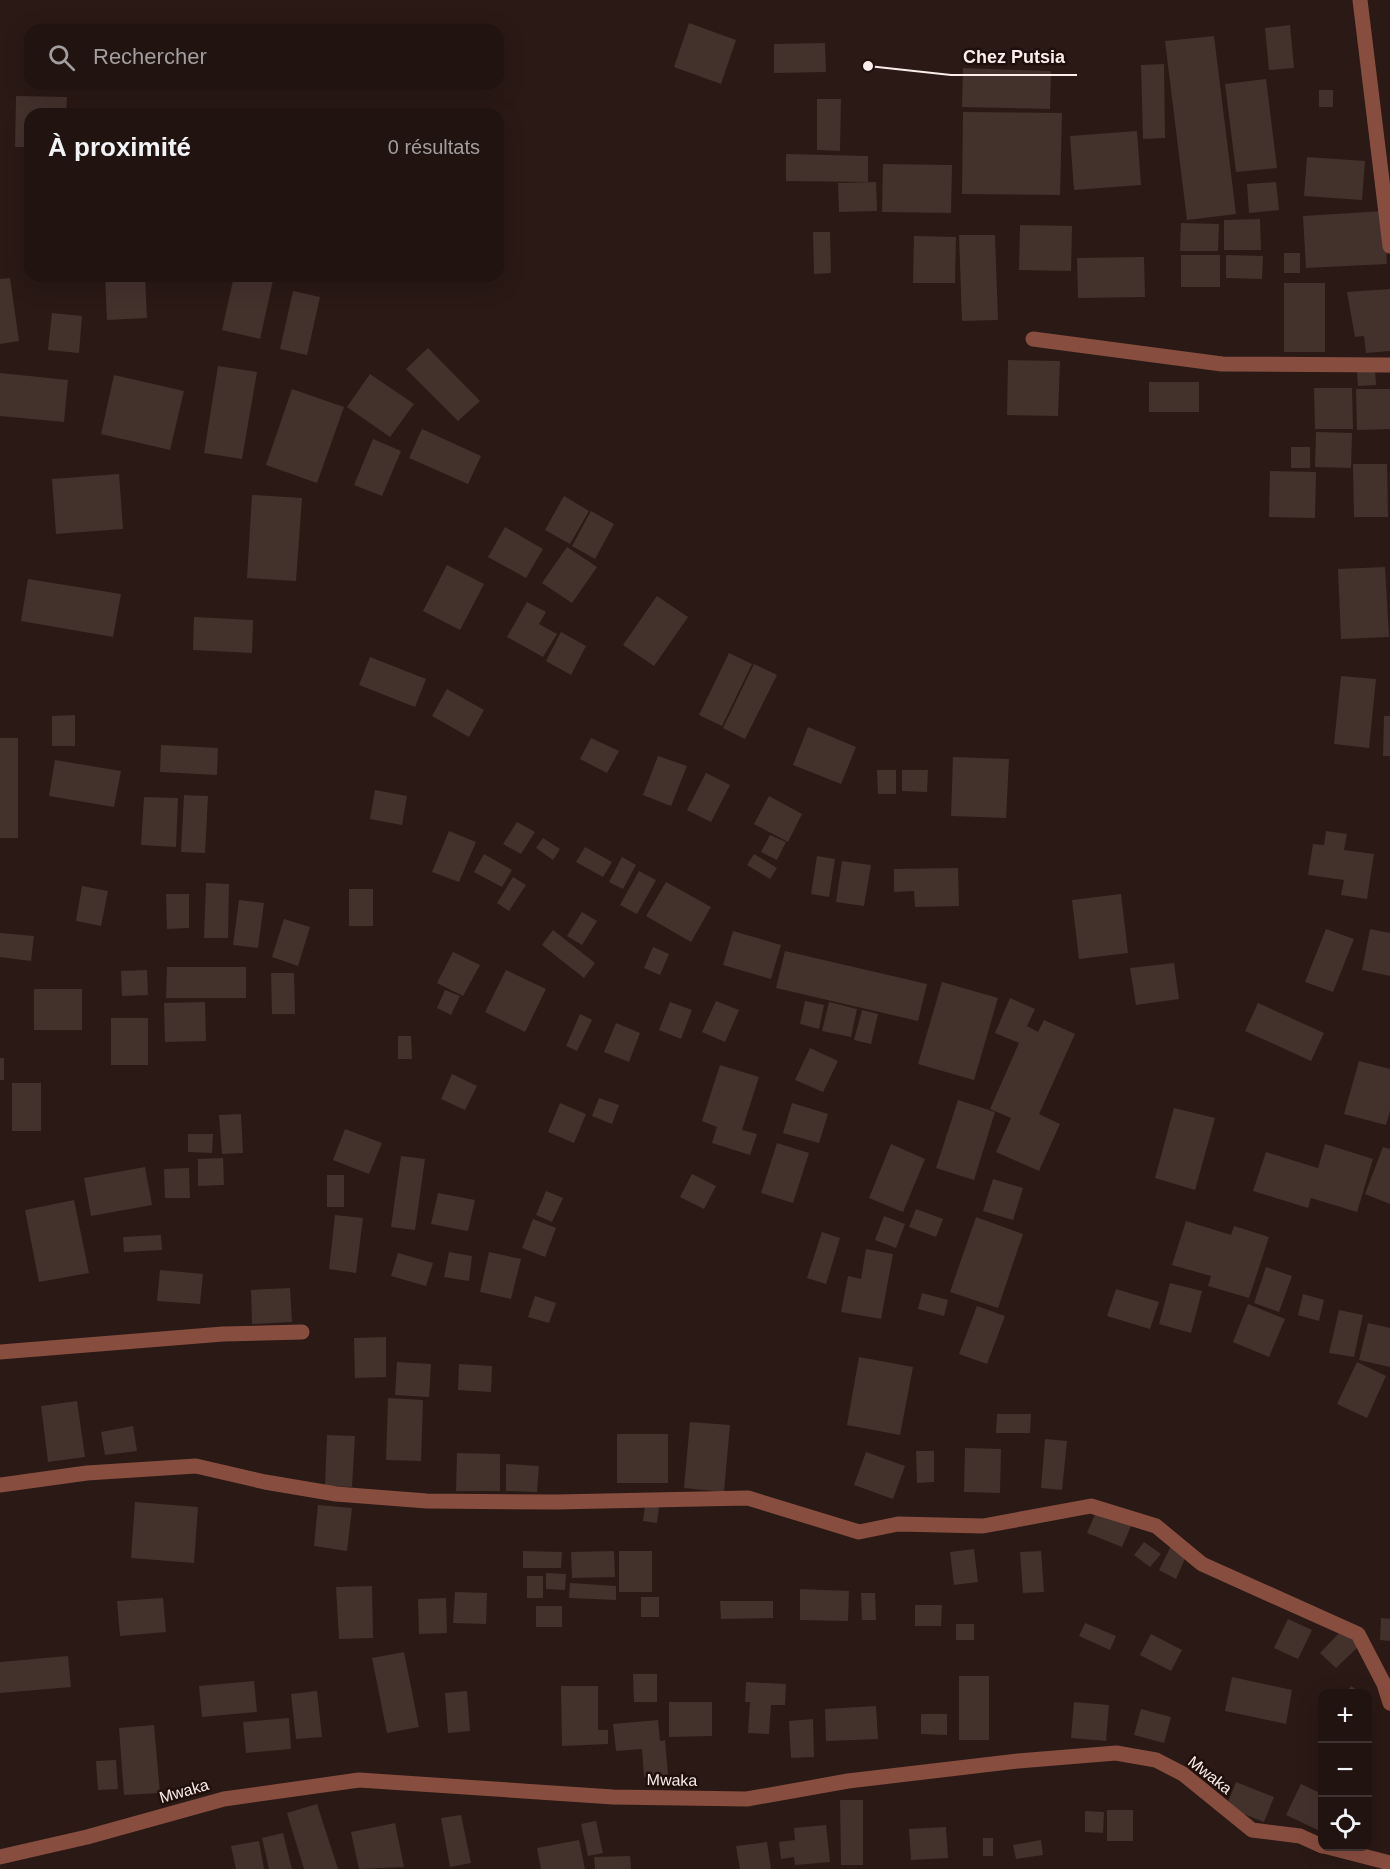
<!DOCTYPE html>
<html lang="fr">
<head>
<meta charset="utf-8">
<style>
	body { margin:0; font-family:Arial,sans-serif; background:#281c19; color:#f1f3f6 }
	.controls { position:absolute; right:18px; bottom:18px; display:grid; overflow:hidden; border-radius:12px; box-shadow:0 6px 24px #0002 }
	.controls button { width:54px; height:54px; display:grid; place-items:center; padding:0; border:0; border-bottom:2px solid #3d3230; background:#201310; color:#f1f3f6; font:30px sans-serif }
	.list { margin:0; padding:0; list-style:none }
	h2 { display:flex; justify-content:space-between; align-items:center; height:78px; margin:0; padding:0 24px; font-size:26px }
	h2 small { font-size:20px; font-weight:400; color:#a29e9f }
	.icon { flex:none; width:33px; height:33px; fill:none; stroke:currentColor; stroke-width:2; stroke-linecap:round; stroke-linejoin:round }
	.map { position:relative; flex:none; width:1390px; height:1869px; overflow:hidden }
	.search { position:absolute; background:#201310; box-shadow:0 6px 24px #0002; left:24px; top:24px; width:480px; height:66px; display:flex; align-items:center; gap:15px; box-sizing:border-box; padding:0 21px; border-radius:18px; color:#a29e9f; font-size:22px }
	.panel { position:absolute; background:#201310; box-shadow:0 6px 24px #0002; left:24px; top:108px; width:480px; height:174px; border-radius:18px }
	.map>svg:first-child { display:block }
	.building { fill:#43312c }
	.lines { fill:none; stroke-linecap:round; stroke-linejoin:round }
	.minor { stroke:#874d3f; stroke-width:15 }
	.labels { text-anchor:middle; dominant-baseline:central; stroke-width:5; stroke-linejoin:round; paint-order:stroke }
	.street-label { font-size:16px; fill:#faedea; stroke:#20100c }
	.leader { fill:none; stroke:#faedea; stroke-width:2 }
	.callout-dot { fill:#faedea; stroke:#20100c; stroke-width:2 }
	.callout-label { font-size:18px; text-anchor:middle; font-weight:bold; fill:#faedea; stroke:#20100c; stroke-width:5; stroke-linejoin:round; paint-order:stroke }
</style>
</head>
<body>
<div class="map">
<svg width="1390" height="1869" viewBox="0 0 1390 1869">
	<rect width="100%" height="100%" fill="#2a1915"/>
	<!-- building -->
	<g class="building">
		<path d="M689 23 736 40 721 84 674 67Z"/>
		<path d="M1290 25 1294 68 1269 70 1265 28Z"/>
		<path d="M1214 36 1236 214 1187 220 1165 41Z"/>
		<path d="M825 43 826 72 774 73V44Z"/>
		<path d="M1164 64 1165 138 1143 139 1141 65Z"/>
		<path d="M963 68 1051 71 1050 109 962 107Z"/>
		<path d="M1266 79 1277 168 1236 172 1225 84Z"/>
		<rect x="1319" y="90" width="14" height="17"/>
		<path d="M16 96 67 97 66 114H30V147H15Z"/>
		<path d="M817 99H841L840 151 817 150Z"/>
		<path d="M963 112 1062 113 1060 195 962 194Z"/>
		<path d="M1137 131 1141 185 1074 190 1070 136Z"/>
		<path d="M786 154 868 156V182L786 181Z"/>
		<path d="M1307 157 1365 161 1362 200 1304 196Z"/>
		<path d="M26 162H30V244H25Z"/>
		<path d="M883 164 952 165 951 213 882 212Z"/>
		<path d="M876 182 877 211 839 212 838 183Z"/>
		<path d="M1276 182 1279 210 1249 213 1247 184Z"/>
		<path d="M1384 211 1387 264 1306 268 1303 216Z"/>
		<path d="M1260 219 1261 250H1224V220Z"/>
		<path d="M1181 223 1219 224 1218 251H1180Z"/>
		<path d="M1020 225 1072 226 1071 271 1019 270Z"/>
		<path d="M813 232H830L831 273 814 274Z"/>
		<path d="M959 235H995L998 320 962 321Z"/>
		<path d="M914 236 956 237 955 283H913Z"/>
		<rect x="1284" y="253" width="16" height="20"/>
		<rect x="1181" y="255" width="39" height="32"/>
		<path d="M1226 255 1263 256 1262 279 1226 278Z"/>
		<path d="M1144 257 1145 297 1078 298 1077 258Z"/>
		<path d="M105 276H145L147 318 107 320Z"/>
		<path d="M234 276H274L260 339 222 330Z"/>
		<path d="M10 278 19 341 0 344V279Z"/>
		<rect x="1284" y="283" width="41" height="69"/>
		<path d="M1390 289V351L1366 353 1364 336 1355 337 1347 292Z"/>
		<path d="M293 291 320 297 307 355 280 349Z"/>
		<path d="M52 313 82 316 79 353 48 350Z"/>
		<path d="M428 348 480 401 458 421 406 369Z"/>
		<path d="M1008 360 1060 361 1058 416 1007 415Z"/>
		<path d="M218 366 257 372 242 459 204 453Z"/>
		<path d="M1357 370H1375L1376 385 1358 386Z"/>
		<path d="M0 373 68 380 64 422 0 416Z"/>
		<path d="M370 374 414 404 390 437 347 407Z"/>
		<path d="M114 375 184 391 170 450 101 434Z"/>
		<rect x="1149" y="382" width="50" height="30"/>
		<path d="M1314 388H1352L1353 429H1315Z"/>
		<path d="M292 389 344 407 317 483 266 465Z"/>
		<path d="M1356 389H1390V429L1357 430Z"/>
		<path d="M422 429 481 456 468 484 409 458Z"/>
		<path d="M1316 432 1352 433 1351 468 1315 467Z"/>
		<path d="M373 439 401 451 382 496 354 485Z"/>
		<rect x="1291" y="447" width="19" height="21"/>
		<path d="M1353 464H1387L1388 517H1354Z"/>
		<path d="M1270 471 1316 472 1315 518 1269 517Z"/>
		<path d="M119 474 123 529 56 534 52 479Z"/>
		<path d="M252 495 302 498 296 581 247 578Z"/>
		<path d="M564 496 589 511 570 544 545 530Z"/>
		<path d="M591 511 614 524 595 559 572 546Z"/>
		<path d="M505 527 543 549 526 578 488 557Z"/>
		<path d="M567 547 597 567 572 603 542 583Z"/>
		<path d="M447 565 484 584 460 630 423 611Z"/>
		<path d="M1385 567 1389 637 1341 639 1338 569Z"/>
		<path d="M28 579 121 594 113 637 21 621Z"/>
		<path d="M657 596 688 617 654 666 623 645Z"/>
		<path d="M527 602 546 612 539 624 557 634 543 657 507 637Z"/>
		<path d="M194 617 253 620 252 653 193 650Z"/>
		<path d="M561 632 586 646 571 675 546 661Z"/>
		<path d="M729 653 752 664 722 726 699 715Z"/>
		<path d="M370 657 426 679 415 707 359 685Z"/>
		<path d="M754 664 777 675 745 739 723 728Z"/>
		<path d="M1341 676 1376 679 1369 748 1334 744Z"/>
		<path d="M447 689 484 710 469 737 432 716Z"/>
		<path d="M75 715V746H52V716Z"/>
		<path d="M1384 716H1390V756H1383Z"/>
		<path d="M808 727 856 747 841 784 793 765Z"/>
		<rect x="0" y="738" width="18" height="100"/>
		<path d="M591 738 619 751 607 773 580 759Z"/>
		<path d="M161 745 218 748 217 775 160 772Z"/>
		<path d="M658 756 687 766 671 806 643 795Z"/>
		<path d="M953 757 1009 759 1006 818 951 816Z"/>
		<path d="M55 760 121 771 114 807 49 796Z"/>
		<path d="M877 770H896V794H878Z"/>
		<path d="M902 770H928L927 792 902 791Z"/>
		<path d="M706 773 730 785 711 822 687 810Z"/>
		<path d="M375 790 407 796 402 825 370 819Z"/>
		<path d="M184 795 208 796 205 853 181 852Z"/>
		<path d="M769 796 802 814 788 842 754 824Z"/>
		<path d="M144 797 178 798 176 847 141 845Z"/>
		<path d="M517 822 535 832 521 854 503 844Z"/>
		<path d="M449 831 476 842 459 882 432 872Z"/>
		<path d="M1326 831 1347 834 1344 850 1374 854 1367 899 1341 895 1344 880 1308 875 1313 844 1324 845Z"/>
		<path d="M770 835 786 842 777 860 761 852Z"/>
		<path d="M543 838 560 849 553 860 536 848Z"/>
		<path d="M585 847 612 862 603 877 576 862Z"/>
		<path d="M484 854 512 870 502 887 474 872Z"/>
		<path d="M754 854 777 868 770 879 747 865Z"/>
		<path d="M817 856 835 859 829 897 811 894Z"/>
		<path d="M622 857 636 865 623 889 609 882Z"/>
		<path d="M842 861 871 865 864 906 836 902Z"/>
		<path d="M958 868 959 906 915 907 914 891 894 892V869Z"/>
		<path d="M639 871 656 880 637 914 620 905Z"/>
		<path d="M513 877 526 885 509 911 497 903Z"/>
		<path d="M666 882 711 907 691 942 646 916Z"/>
		<path d="M206 883 229 884 228 938H204Z"/>
		<path d="M82 886 108 891 101 926 76 921Z"/>
		<rect x="349" y="889" width="24" height="37"/>
		<path d="M166 894H189V928L167 929Z"/>
		<path d="M1121 894 1128 953 1079 959 1072 900Z"/>
		<path d="M239 900 264 903 258 948 233 945Z"/>
		<path d="M582 912 597 921 582 945 567 936Z"/>
		<path d="M284 919 310 927 298 966 272 957Z"/>
		<path d="M1326 929 1354 939 1333 992 1305 982Z"/>
		<path d="M1370 929 1390 933V976L1362 970Z"/>
		<path d="M553 930 595 963 584 978 542 945Z"/>
		<path d="M733 931 781 945 771 979 723 965Z"/>
		<path d="M0 933 34 936 31 961 0 957Z"/>
		<path d="M653 947 669 954 660 975 644 968Z"/>
		<path d="M785 951 927 984 918 1021 776 988Z"/>
		<path d="M453 952 480 965 463 996 437 983Z"/>
		<path d="M1174 963 1179 999 1136 1005 1130 968Z"/>
		<path d="M167 967H246V998H166Z"/>
		<path d="M147 970 148 995 122 996 121 971Z"/>
		<path d="M506 970 546 989 525 1032 485 1012Z"/>
		<path d="M271 973H294L295 1014H272Z"/>
		<path d="M942 982 998 998 974 1080 918 1064Z"/>
		<rect x="34" y="989" width="48" height="41"/>
		<path d="M445 990 460 996 451 1015 437 1008Z"/>
		<path d="M1010 998 1035 1009 1027 1026 1038 1032 1044 1020 1075 1034 1039 1114 1060 1124 1039 1171 996 1152 1011 1118 990 1109 1019 1043 995 1033Z"/>
		<path d="M716 1001 739 1010 725 1042 702 1032Z"/>
		<path d="M805 1001 824 1005 819 1029 800 1024Z"/>
		<path d="M205 1002 206 1041 165 1042 164 1003Z"/>
		<path d="M670 1002 692 1010 681 1039 659 1030Z"/>
		<path d="M829 1002 857 1009 851 1037 822 1031Z"/>
		<path d="M1258 1003 1324 1033 1311 1061 1245 1031Z"/>
		<path d="M862 1010 878 1014 871 1044 854 1040Z"/>
		<path d="M580 1014 592 1020 577 1051 566 1046Z"/>
		<rect x="111" y="1018" width="37" height="47"/>
		<path d="M616 1023 640 1033 629 1062 604 1052Z"/>
		<path d="M398 1036H411L412 1059H398Z"/>
		<path d="M810 1048 838 1061 823 1092 795 1080Z"/>
		<rect x="0" y="1058" width="4" height="22"/>
		<path d="M1359 1061 1390 1069V1111L1386 1125 1344 1114Z"/>
		<path d="M720 1065 759 1077 742 1130 757 1134 750 1155 712 1143 717 1127 702 1121Z"/>
		<path d="M452 1074 477 1086 465 1110 441 1099Z"/>
		<rect x="12" y="1083" width="29" height="48"/>
		<path d="M599 1098 619 1105 612 1124 592 1116Z"/>
		<path d="M958 1100 995 1112 974 1180 936 1168Z"/>
		<path d="M560 1103 586 1114 574 1143 548 1132Z"/>
		<path d="M792 1103 828 1114 819 1143 783 1133Z"/>
		<path d="M1174 1108 1215 1118 1195 1190 1155 1178Z"/>
		<path d="M241 1114 243 1153 222 1154 219 1115Z"/>
		<path d="M345 1129 382 1143 369 1174 333 1160Z"/>
		<path d="M188 1134H213L212 1153 188 1152Z"/>
		<path d="M777 1143 809 1153 793 1203 761 1193Z"/>
		<path d="M891 1144 925 1159 903 1212 869 1198Z"/>
		<path d="M1325 1144 1373 1159 1357 1212 1311 1198 1308 1208 1253 1191 1266 1152 1318 1168Z"/>
		<path d="M1383 1147 1390 1149V1204L1365 1194Z"/>
		<path d="M401 1156 425 1159 415 1230 391 1227Z"/>
		<path d="M223 1158 224 1185 198 1186V1159Z"/>
		<path d="M145 1167 152 1205 91 1216 84 1178Z"/>
		<path d="M189 1168 190 1198H165L164 1169Z"/>
		<path d="M692 1174 716 1186 704 1209 680 1197Z"/>
		<rect x="327" y="1175" width="17" height="32"/>
		<path d="M993 1179 1023 1188 1013 1220 983 1211Z"/>
		<path d="M546 1191 563 1198 552 1222 536 1215Z"/>
		<path d="M438 1193 475 1200 468 1231 431 1224Z"/>
		<path d="M74 1200 89 1273 39 1282 25 1210Z"/>
		<path d="M916 1209 943 1219 936 1237 909 1227Z"/>
		<path d="M335 1215 363 1218 356 1273 329 1269Z"/>
		<path d="M884 1216 905 1224 896 1248 875 1240Z"/>
		<path d="M976 1217 1023 1234 998 1308 950 1292Z"/>
		<path d="M533 1219 556 1228 545 1257 522 1248Z"/>
		<path d="M1186 1221 1231 1235 1234 1226 1269 1237 1249 1298 1208 1286 1211 1276 1172 1265Z"/>
		<path d="M822 1232 840 1238 826 1284 807 1278Z"/>
		<path d="M161 1235 162 1250 124 1252 123 1237Z"/>
		<path d="M866 1249 893 1254 881 1319 841 1312 848 1276 861 1279Z"/>
		<path d="M449 1252 472 1256 469 1281 444 1277Z"/>
		<path d="M489 1252 521 1259 511 1299 480 1292Z"/>
		<path d="M398 1253 433 1263 426 1286 391 1276Z"/>
		<path d="M1266 1267 1292 1276 1279 1312 1254 1303Z"/>
		<path d="M160 1270 203 1274 200 1304 157 1301Z"/>
		<path d="M1170 1283 1202 1291 1191 1333 1159 1324Z"/>
		<path d="M290 1288 292 1322 252 1324 251 1290Z"/>
		<path d="M1116 1289 1159 1302 1150 1329 1107 1316Z"/>
		<path d="M922 1293 948 1300 944 1316 918 1309Z"/>
		<path d="M1303 1294 1324 1300 1319 1321 1298 1315Z"/>
		<path d="M535 1296 556 1303 549 1323 528 1317Z"/>
		<path d="M1248 1304 1285 1319 1269 1357 1233 1342Z"/>
		<path d="M977 1306 1005 1316 987 1364 959 1354Z"/>
		<path d="M1339 1310 1363 1315 1354 1357 1329 1353Z"/>
		<path d="M1368 1323 1390 1328V1367L1359 1360Z"/>
		<path d="M386 1337V1377L355 1378 354 1338Z"/>
		<path d="M859 1357 913 1367 900 1435 847 1425Z"/>
		<path d="M397 1362 431 1364 429 1397 395 1395Z"/>
		<path d="M1357 1362 1386 1376 1367 1418 1337 1404Z"/>
		<path d="M459 1364 492 1366 491 1392 458 1390Z"/>
		<path d="M388 1398 423 1400 421 1461 386 1460Z"/>
		<path d="M77 1401 85 1457 48 1462 41 1406Z"/>
		<path d="M997 1414H1031L1030 1433H996Z"/>
		<path d="M690 1422 730 1425 724 1492 684 1488Z"/>
		<path d="M133 1426 137 1451 105 1455 101 1432Z"/>
		<rect x="617" y="1434" width="51" height="49"/>
		<path d="M327 1435 355 1436 352 1487 325 1486Z"/>
		<path d="M1045 1439 1067 1441 1062 1490 1041 1488Z"/>
		<path d="M965 1448 1001 1449 1000 1493 964 1492Z"/>
		<path d="M916 1451H934V1482L917 1483Z"/>
		<path d="M866 1452 905 1466 893 1499 854 1485Z"/>
		<path d="M457 1453 500 1454V1491H456Z"/>
		<path d="M506 1464 539 1466 537 1492 506 1491Z"/>
		<path d="M135 1502 198 1507 194 1563 131 1558Z"/>
		<path d="M318 1505 352 1508 347 1551 314 1546Z"/>
		<path d="M645 1506 659 1507 657 1523 643 1521Z"/>
		<path d="M1097 1510 1132 1524 1122 1547 1087 1533Z"/>
		<path d="M1144 1542 1161 1554 1150 1567 1134 1555Z"/>
		<path d="M1171 1546 1187 1554 1176 1579 1159 1570Z"/>
		<path d="M974 1549 978 1582 954 1585 950 1552Z"/>
		<path d="M523 1551 562 1552 561 1568H523Z"/>
		<path d="M614 1551 615 1577 572 1578 571 1552Z"/>
		<rect x="619" y="1551" width="33" height="41"/>
		<path d="M1041 1551 1044 1592 1023 1593 1020 1552Z"/>
		<path d="M546 1573 566 1574 565 1590 546 1589Z"/>
		<rect x="527" y="1576" width="16" height="22"/>
		<path d="M570 1583 616 1586V1600L569 1598Z"/>
		<path d="M372 1586 373 1638 339 1639 336 1587Z"/>
		<path d="M800 1589 849 1591 848 1621 800 1620Z"/>
		<path d="M455 1592 487 1593 486 1624 453 1623Z"/>
		<path d="M861 1593H875L876 1620H862Z"/>
		<rect x="641" y="1597" width="18" height="20"/>
		<path d="M163 1598 166 1632 120 1636 117 1601Z"/>
		<path d="M446 1598 447 1633 419 1634 418 1599Z"/>
		<path d="M720 1601H773V1618L721 1619Z"/>
		<path d="M915 1605H942L941 1626H915Z"/>
		<rect x="536" y="1606" width="26" height="21"/>
		<path d="M1381 1618 1390 1619V1641L1380 1640Z"/>
		<path d="M1288 1619 1312 1630 1298 1659 1274 1648Z"/>
		<path d="M1085 1623 1116 1636 1110 1650 1079 1636Z"/>
		<rect x="956" y="1624" width="18" height="16"/>
		<path d="M1342 1630 1359 1646 1336 1668 1320 1653Z"/>
		<path d="M1151 1634 1182 1650 1171 1671 1140 1655Z"/>
		<path d="M404 1652 419 1727 387 1733 372 1658Z"/>
		<path d="M68 1656 71 1687 0 1693V1662Z"/>
		<path d="M633 1674H657V1702H634Z"/>
		<rect x="959" y="1676" width="30" height="64"/>
		<path d="M1232 1677 1292 1690 1286 1724 1225 1711Z"/>
		<path d="M254 1681 257 1712 202 1717 199 1686Z"/>
		<path d="M746 1682 786 1684 785 1705H771L769 1734 748 1733 750 1702H745Z"/>
		<path d="M561 1686H598V1730H608V1744L562 1746Z"/>
		<path d="M1351 1686 1363 1694H1345Z"/>
		<path d="M317 1691 322 1737 296 1739 291 1694Z"/>
		<path d="M467 1691 470 1731 448 1733 445 1693Z"/>
		<path d="M669 1702H712V1736L669 1737Z"/>
		<path d="M1074 1702 1109 1705 1106 1741 1071 1738Z"/>
		<path d="M876 1706 878 1739 826 1741 825 1709Z"/>
		<path d="M1141 1709 1171 1717 1164 1743 1134 1735Z"/>
		<path d="M921 1714H947V1735L921 1734Z"/>
		<path d="M289 1718 291 1749 246 1753 243 1722Z"/>
		<path d="M813 1719 814 1757 791 1758 789 1721Z"/>
		<path d="M658 1720 660 1741 665 1740 668 1775 644 1777 642 1749 616 1751 613 1724Z"/>
		<path d="M154 1725 160 1793 124 1795 119 1728Z"/>
		<path d="M116 1760 118 1789 98 1790 96 1761Z"/>
		<path d="M1236 1782 1274 1797 1264 1822 1226 1807Z"/>
		<path d="M1301 1784 1322 1794V1832L1286 1815Z"/>
		<path d="M840 1800H863V1865H841Z"/>
		<path d="M317 1804 338 1869H304L287 1813Z"/>
		<rect x="1107" y="1810" width="26" height="31"/>
		<path d="M1085 1811 1104 1812 1103 1833 1085 1832Z"/>
		<path d="M461 1815 471 1863 450 1867 441 1818Z"/>
		<path d="M596 1821 603 1853 588 1856 581 1824Z"/>
		<path d="M395 1823 404 1867 359 1869 351 1832Z"/>
		<path d="M826 1825 830 1862 795 1865 794 1857 781 1859 779 1842 795 1840 794 1828Z"/>
		<path d="M946 1827 948 1858 911 1860 909 1829Z"/>
		<path d="M283 1833 292 1869H269L262 1838Z"/>
		<rect x="983" y="1838" width="10" height="18"/>
		<path d="M579 1840 585 1869H541L537 1848Z"/>
		<path d="M1041 1840 1043 1855 1016 1859 1013 1845Z"/>
		<path d="M259 1841 264 1869H236L231 1846Z"/>
		<path d="M767 1842 771 1869H740L736 1846Z"/>
		<path d="M630 1856 631 1869H595L594 1857Z"/>
	</g>
	<g class="lines">
		<!-- minor -->
		<g class="minor">
			<path d="M1360 0 1390 246"/>
			<path d="M1033 339 1222 364 1390 365"/>
			<path d="M0 1352 223 1334 302 1332"/>
			<path d="M0 1485 87 1473 196 1466 265 1482 336 1494 427 1501 556 1502 748 1498 859 1532 898 1524 983 1526 1091 1506 1156 1526 1202 1564 1358 1634 1384 1684 1390 1703"/>
			<path d="M1324 1846 1390 1863"/>
			<path d="M0 1857 87 1837 224 1799 359 1780 613 1797 747 1799 848 1781 1018 1761 1116 1753 1156 1760 1183 1774 1252 1830 1300 1836 1322 1846"/>
		</g>
	</g>
	<g class="labels">
		<!-- street labels -->
		<g class="street-label">
			<text transform="translate(1210 1775) rotate(38)">Mwaka</text>
			<text transform="translate(672 1780) rotate(1)">Mwaka</text>
			<text transform="translate(184 1791) rotate(-16)">Mwaka</text>
		</g>
	</g>
	<!-- callouts -->
	<path class="leader" d="M868 66L951 75H1077"/>
	<circle class="callout-dot" cx="868" cy="66" r="6"/>
	<g class="callout-label">
		<text x="1014" y="63">Chez Putsia</text>
	</g>
</svg>
<div class="controls">
<button>+</button>
<button>−</button>
<button><svg class="icon" aria-label="locate" viewBox="0 0 24 24"><circle cx="12" cy="12" r="6"/><path d="M12 2v4M12 18v4M2 12h4M18 12h4"/></svg></button>
</div>
<div class="search"><svg class="icon" aria-label="search" viewBox="0 0 24 24"><circle cx="10" cy="10" r="6"/><path d="M15 15l6 6"/></svg>Rechercher</div>
<section class="panel">
<h2>À proximité<small>0 résultats</small></h2>
<ul class="list">
</ul>
</section>
</div>
</body>
</html>
